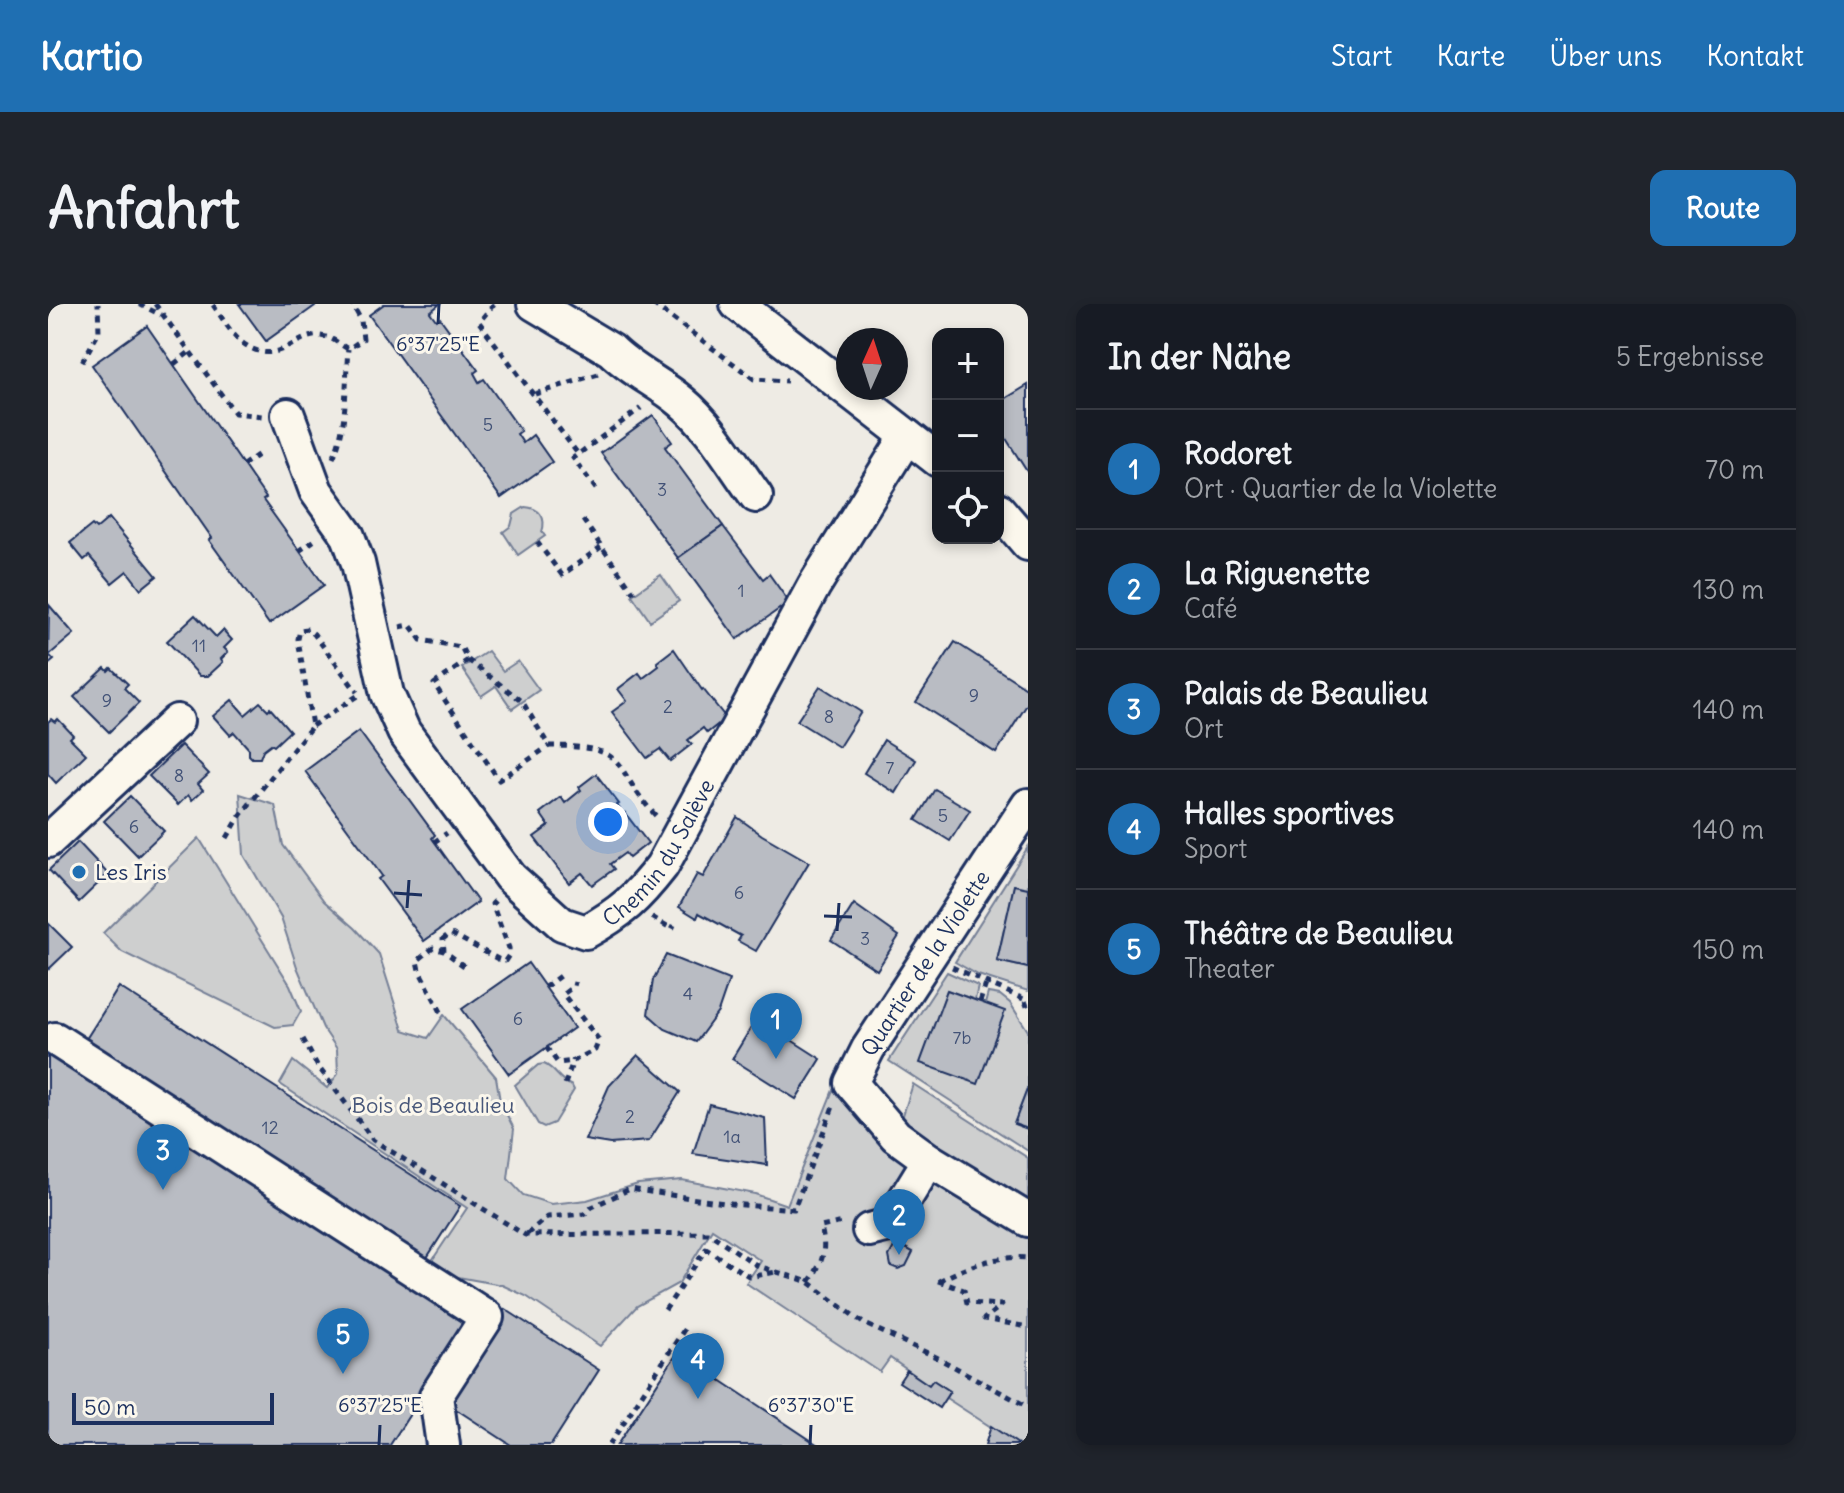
<!DOCTYPE html>
<html lang="de">
<head>
<meta charset="utf-8">
<style>
	body { margin:0; font-family:Delius,sans-serif; background:#20242c; color:#f1f3f6 }
	.controls { position:absolute; right:24px; top:24px; display:grid; overflow:hidden; border-radius:16px; box-shadow:0 4px 12px #0003 }
	.controls button { width:72px; height:72px; display:grid; place-items:center; padding:0; border:0; border-bottom:2px solid #363941; background:#171b24; color:#f1f3f6; font:40px sans-serif }
	.compass { position:absolute; left:788px; top:24px; width:72px; height:72px; border-radius:50%; background:#171b24; box-shadow:0 4px 12px #0003; rotate:3deg }
	.scale { position:absolute; left:24px; bottom:20px; width:202px; box-sizing:border-box; padding-left:8px; border:4px solid #1b2f5e; border-top:0; font-size:22px; line-height:28px; white-space:nowrap; color:#1b2f5e; -webkit-text-stroke:6px #fbf7ec; paint-order:stroke }
	.you { position:absolute; left:560px; top:518px; width:28px; height:28px; margin:-20px; border:6px solid #fff; border-radius:50%; background:#1a73e8; box-shadow:0 0 0 12px #1a73e833 }
	.badge { display:grid; place-items:center; width:52px; height:52px; border-radius:50%; background:#1f6fb2; color:#fff; font-size:26px; font-weight:700 }
	.pin { position:absolute; translate:-50% -66px; filter:drop-shadow(0 2px 4px #0008) }
	.pin::after { content:''; position:absolute; top:42px; width:28px; height:24px; background:inherit; clip-path:polygon(0 0,100% 0,50% 100%) }
	.list { margin:0; padding:0; list-style:none }
	h2 { display:flex; justify-content:space-between; align-items:center; height:104px; margin:0; padding:0 32px; font-size:34px }
	h2 small { font-size:26px; font-weight:400; color:#9ea1a6 }
	.list li { display:grid; grid-template-columns:52px 1fr auto; gap:24px; align-items:center; box-sizing:border-box; height:120px; padding:0 32px; border-top:2px solid #363941 }
	.list b { display:block; font-size:30px; white-space:nowrap }
	.list p { margin:0; font-size:26px; white-space:nowrap; color:#9ea1a6 }
	.list em { font-size:26px; font-style:normal; color:#9ea1a6 }
	.icon { flex:none; width:44px; height:44px; fill:none; stroke:currentColor; stroke-width:2; stroke-linecap:round; stroke-linejoin:round }
	.map { position:relative; flex:none; width:980px; height:1141px; overflow:hidden; border-radius:16px }
	header { display:flex; align-items:center; gap:48px; box-sizing:border-box; height:112px; padding:0 40px; background:#1f6fb2; color:#fff }
	header strong { font-size:38px }
	nav { display:flex; gap:44px; margin-inline-start:auto; font-size:28px }
	.intro { display:flex; align-items:center; justify-content:space-between; box-sizing:border-box; height:192px; padding:0 48px }
	h1 { margin:0; font-size:56px }
	.button { padding:20px 36px; border-radius:16px; background:#1f6fb2; color:#fff; font-size:28px; font-weight:700 }
	main { display:flex; gap:48px; padding:0 48px }
	aside { flex:1; background:#171b24; border-radius:16px; box-shadow:0 4px 12px #0003 }
	.map>svg:first-child { display:block }
	.green { fill:#cecfcf; stroke:#747f96; stroke-width:2 }
	.building { fill:#b9bcc3; stroke:#1b2f5e; stroke-width:2 }
	.lines { fill:none; stroke-linecap:round; stroke-linejoin:round }
	.minor-casing { stroke:#1b2f5e; stroke-width:38 }
	.path { stroke:#1b2f5e; stroke-width:5; stroke-dasharray:6 6; stroke-linecap:butt }
	.minor { stroke:#fbf7ec; stroke-width:32 }
	.ticks { fill:none; stroke:#1b2f5e; stroke-width:3 }
	.poi-dot { fill:#1f6fb2; stroke:#fbf7ec; stroke-width:3 }
	.labels { text-anchor:middle; dominant-baseline:central; stroke-width:6; stroke-linejoin:round; paint-order:stroke }
	.number-label { font-size:18px; fill:#425277 }
	.street-label { font-size:22px; fill:#1b2f5e; stroke:#fbf7ec }
	.poi-label { font-size:22px; fill:#1b2f5e; stroke:#fbf7ec; text-anchor:start }
	.park-label { font-size:22px; fill:#48577a; stroke:#fbf7ec }
	.ticks-label { font-size:20px; text-anchor:middle; fill:#1b2f5e; stroke:#fbf7ec; stroke-width:6; stroke-linejoin:round; paint-order:stroke }
</style>
</head>
<body>
<header>
<strong>Kartio</strong>
<nav><a>Start</a><a>Karte</a><a>Über uns</a><a>Kontakt</a></nav>
</header>
<div class="intro"><h1>Anfahrt</h1><a class="button">Route</a></div>
<main>
<div class="map">
<svg width="980" height="1141" viewBox="0 0 980 1141">
	<rect width="100%" height="100%" fill="#eeebe4"/>
	<filter id="ink" filterUnits="userSpaceOnUse"><feTurbulence type="fractalNoise" baseFrequency=".0125" numOctaves="2"/><feDisplacementMap in="SourceGraphic" scale="16" xChannelSelector="R" yChannelSelector="G"/><feConvolveMatrix kernelMatrix="1 2 1 2 8 2 1 2 1" color-interpolation-filters="sRGB"/></filter>
	<g filter="url(#ink)">
		<!-- green -->
		<g class="green">
			<path d="M477 203C491 204 499 213 494 228L497 232 470 251 455 228 463 222 466 210Z"/>
			<path d="M613 271 631 297 602 317 584 291Z"/>
			<path d="M440 347 455 367 470 357 491 386 464 405 448 382 433 392 414 364Z"/>
			<path d="M192 490 227 501 235 541 276 597 307 624 331 650 355 726 380 734 396 711 448 773 452 797 466 825 460 875 475 891 503 900 539 896 590 880 634 876 707 890 739 901 785 786 847 836 865 780 980 854V1141H971L898 1094 902 1087 885 1076 881 1081 842 1054 832 1068 698 979 713 957 664 925 631 979 589 1002 552 1042 478 992 454 981 377 967 419 904 232 780 245 757 279 784 290 770 289 745 275 724 249 663 233 614 196 551Z"/>
			<path d="M151 534 242 681 253 707 245 721 227 723 74 648 55 629Z"/>
			<path d="M980 543V584L966 582 949 657 980 664V687L930 671 907 658Z"/>
			<path d="M899 668 930 682 927 696 899 686 873 759 937 700 940 689 952 691 962 699 980 727V783L966 820 980 825V847L841 757Z"/>
			<path d="M496 760C508 765 510 776 524 782L526 786 506 819 496 823 490 820 467 781 490 761Z"/>
		</g>
		<!-- building -->
		<g class="building">
			<path d="M191 0H266L267 2 218 37Z"/>
			<path d="M336 0H392L382 8 388 16 392 14 430 66 426 69 431 78 436 75 473 127 469 130 475 139 485 131 504 158 453 194 321 11Z"/>
			<path d="M99 22 218 194 215 196 276 281 221 320 161 236 164 234 44 61Z"/>
			<path d="M980 81V169L950 122V99Z"/>
			<path d="M605 111 624 138 617 143 675 222 630 254 553 149Z"/>
			<path d="M61 214 109 272 93 285 79 267 64 279 41 252 36 256 22 239 44 221 48 225Z"/>
			<path d="M675 222 715 275 721 270 741 298 689 335 630 254Z"/>
			<path d="M1 301 26 330 1 351 6 356 0 361Z"/>
			<path d="M147 311 168 333 175 326 184 336 176 344 180 348 173 355 175 358 160 372H152L119 337Z"/>
			<path d="M907 338 980 385V399L948 449 868 398Z"/>
			<path d="M626 345 654 386 655 385 678 414 659 429 655 424 640 436 644 440 622 457 612 445 599 454 564 408 579 397 570 385 591 369 595 374 611 362 609 358Z"/>
			<path d="M57 364 60 367 63 364 80 380 76 384 91 399 61 428 26 393Z"/>
			<path d="M772 382 813 408 791 443 749 417Z"/>
			<path d="M184 396 197 411 212 398 220 406 222 404 242 427 226 442 223 440 215 446 212 454H204L201 451V445L186 428 182 431 165 412Z"/>
			<path d="M3 415 7 418 10 415 25 431 22 434 38 450 8 479 0 470V418Z"/>
			<path d="M311 427 387 531 384 534 430 598 376 637 330 575 334 572 257 467Z"/>
			<path d="M836 436 868 456 848 489 816 469Z"/>
			<path d="M133 441 161 470 150 480 155 486 144 496 140 491 130 501 101 472Z"/>
			<path d="M548 470 571 500 569 501 576 511 577 509 600 539 581 554 577 549 562 560 566 565 544 581 534 569 521 579 486 533 501 522 492 509 513 493 517 499 533 486 531 483Z"/>
			<path d="M887 485 922 506 902 537 868 516Z"/>
			<path d="M82 492 116 527 90 552 56 517Z"/>
			<path d="M689 513 714 531 761 558 708 647 690 637 693 632 651 609 649 614 631 603 649 570 655 573Z"/>
			<path d="M30 538 60 570 31 598 1 566Z"/>
			<path d="M966 581 980 584V664L949 657Z"/>
			<path d="M806 600 851 632 829 666 783 636Z"/>
			<path d="M0 619 24 643 1 665 0 663Z"/>
			<path d="M618 651 681 676 670 708 648 738 617 725 600 710 605 676Z"/>
			<path d="M480 659 526 724 461 770 414 705Z"/>
			<path d="M71 683 412 902 373 963 33 743Z"/>
			<path d="M899 686 957 707 930 780 872 759Z"/>
			<path d="M709 714 773 755 748 795 684 755Z"/>
			<path d="M0 745 426 1011 342 1141H0Z"/>
			<path d="M590 751 632 788 601 837 562 840 537 836 561 782Z"/>
			<path d="M980 783V825L966 820Z"/>
			<path d="M661 800 717 814 719 861 645 850Z"/>
			<path d="M848 939 865 948 858 962 850 965 843 962 841 952Z"/>
			<path d="M457 1005 551 1066 503 1141H463L397 1098Z"/>
			<path d="M630 1048 770 1141H569Z"/>
			<path d="M859 1066 881 1081 885 1076 902 1087 891 1104 851 1078Z"/>
			<path d="M943 1122 970 1140 971 1141H937Z"/>
		</g>
		<g class="lines">
			<!-- minor casing -->
			<g class="minor-casing">
				<g id="minor">
					<path d="M486 0 563 46C584 67 612 79 634 98 664 123 685 161 708 192"/>
					<path d="M689 0 890 156"/>
					<path id="s1" d="M240 111 268 187 300 232 310 259 339 390 356 428 462 573 514 620 538 628C574 608 589 594 614 562L766 282 859 132"/>
					<path d="M950 205 980 240"/>
					<path d="M980 501 820 745 803 779 848 832 881 856 980 916"/>
					<path d="M0 537 129 417"/>
					<path d="M7 735 439 1013 388 1092 395 1141"/>
					<path d="M821 926 841 921 881 856"/>
				</g>
			</g>
			<!-- path -->
			<g class="path">
				<path d="M91 0 113 11"/>
				<path d="M107 0 187 109 214 112"/>
				<path d="M446 0 431 18 530 150"/>
				<path d="M605 0 706 75 739 77"/>
				<path d="M165 1C174 13 184 32 196 40 234 66 248 24 278 33 286 35 293 41 300 45L315 35 313 16 304 0"/>
				<path d="M34 58 51 28 50 0"/>
				<path d="M126 60 143 47"/>
				<path d="M487 90 550 70"/>
				<path d="M285 154C300 122 297 79 300 45"/>
				<path d="M195 161 214 148"/>
				<path d="M548 185 525 154 593 104"/>
				<path d="M535 216 586 289"/>
				<path d="M489 238 514 271 553 243"/>
				<path d="M251 247 267 236"/>
				<path d="M352 323 362 321 373 336 413 343 420 356 386 380 451 476 501 442"/>
				<path d="M420 356 474 397 501 442C585 442 561 461 608 512"/>
				<path d="M264 422 312 390"/>
				<path d="M179 534 192 512 264 422 250 335 252 326 260 325 266 330 309 388"/>
				<path d="M386 538 399 529"/>
				<path d="M604 613 624 625 626 621"/>
				<path d="M416 662 396 647 395 635 402 629 450 655 457 657 461 651V644L444 600 447 597"/>
				<path d="M904 663 980 697"/>
				<path d="M497 683 513 671"/>
				<path d="M977 697 980 705"/>
				<path d="M932 698 938 680"/>
				<path d="M393 708 371 666 369 657 385 644 396 647"/>
				<path d="M255 735 269 761 325 836 477 931 661 929 710 962 761 978 815 1019 888 1053 980 1103"/>
				<path d="M498 743 510 759 525 757"/>
				<path d="M517 780 525 757 547 746 551 736 515 690 526 682 527 678"/>
				<path d="M479 930 499 913 537 910 544 903 582 885 683 900 746 905 786 800"/>
				<path d="M890 977 916 986 919 999 954 1001 936 1015 980 1023"/>
				<path d="M891 977C920 962 946 951 980 954"/>
				<path d="M761 978C775 958 779 947 773 923L794 918"/>
				<path d="M617 1006 658 945 702 973 728 968"/>
				<path d="M561 1141 639 1021"/>
			</g>
			<!-- minor -->
			<use href="#minor" class="minor"/>
		</g>
	</g>
	<!-- ticks -->
	<path class="ticks" d="M390 20 391 0M346 589 374 591M359 604 361 576M776 612 804 613M789 627 791 599M331 1141 332 1121M762 1141 763 1121"/>
	<!-- markers -->
	<circle class="poi-dot" cx="31" cy="568" r="8"/>
	<g class="labels">
		<!-- number labels -->
		<g class="number-label">
			<text x="440" y="120">5</text>
			<text x="614" y="185">3</text>
			<text x="693" y="286">1</text>
			<text x="151" y="341">11</text>
			<text x="926" y="391">9</text>
			<text x="59" y="396">9</text>
			<text x="620" y="402">2</text>
			<text x="781" y="412">8</text>
			<text x="842" y="463">7</text>
			<text x="131" y="471">8</text>
			<text x="895" y="511">5</text>
			<text x="86" y="522">6</text>
			<text x="691" y="588">6</text>
			<text x="817" y="634">3</text>
			<text x="640" y="689">4</text>
			<text x="470" y="714">6</text>
			<text x="914" y="733">7b</text>
			<text x="582" y="812">2</text>
			<text x="222" y="823">12</text>
			<text x="684" y="832">1a</text>
		</g>
		<!-- street labels -->
		<g class="street-label">
			<text stroke="none"><textPath href="#s1" startOffset="726">Chemin du Salève</textPath></text>
			<text transform="translate(877 659) rotate(-57)">Quartier de la Violette</text>
		</g>
		<!-- poi labels -->
		<g class="poi-label">
			<text x="47" y="568">Les Iris</text>
		</g>
		<!-- park labels -->
		<g class="park-label">
			<text x="385" y="801">Bois de Beaulieu</text>
		</g>
	</g>
	<g class="ticks-label">
		<text x="390" y="47">6°37'25"E</text>
		<text x="332" y="1108">6°37'25"E</text>
		<text x="763" y="1108">6°37'30"E</text>
	</g>
</svg>
<div class="controls">
<button>+</button>
<button>−</button>
<button><svg class="icon" aria-label="locate" viewBox="0 0 24 24"><circle cx="12" cy="12" r="6"/><path d="M12 2v4M12 18v4M2 12h4M18 12h4"/></svg></button>
</div>
<svg class="compass" viewBox="-18 -18 36 36"><path d="M0-13l5 13h-10z" fill="#e53935"/><path d="M0 13l5-13h-10z" fill="#9ea1a6"/></svg>
<div class="scale">50 m</div>
<div class="you"></div>
<div class="pin badge" style="left:728px;top:755px">1</div>
<div class="pin badge" style="left:851px;top:951px">2</div>
<div class="pin badge" style="left:115px;top:886px">3</div>
<div class="pin badge" style="left:650px;top:1095px">4</div>
<div class="pin badge" style="left:295px;top:1070px">5</div>
</div>
<aside>
<h2>In der Nähe<small>5 Ergebnisse</small></h2>
<ul class="list">
<li><span class="badge">1</span><div><b>Rodoret</b><p>Ort · Quartier de la Violette</p></div><em>70 m</em></li>
<li><span class="badge">2</span><div><b>La Riguenette</b><p>Café</p></div><em>130 m</em></li>
<li><span class="badge">3</span><div><b>Palais de Beaulieu</b><p>Ort</p></div><em>140 m</em></li>
<li><span class="badge">4</span><div><b>Halles sportives</b><p>Sport</p></div><em>140 m</em></li>
<li><span class="badge">5</span><div><b>Théâtre de Beaulieu</b><p>Theater</p></div><em>150 m</em></li>
</ul>
</aside>
</main>
</body>
</html>
